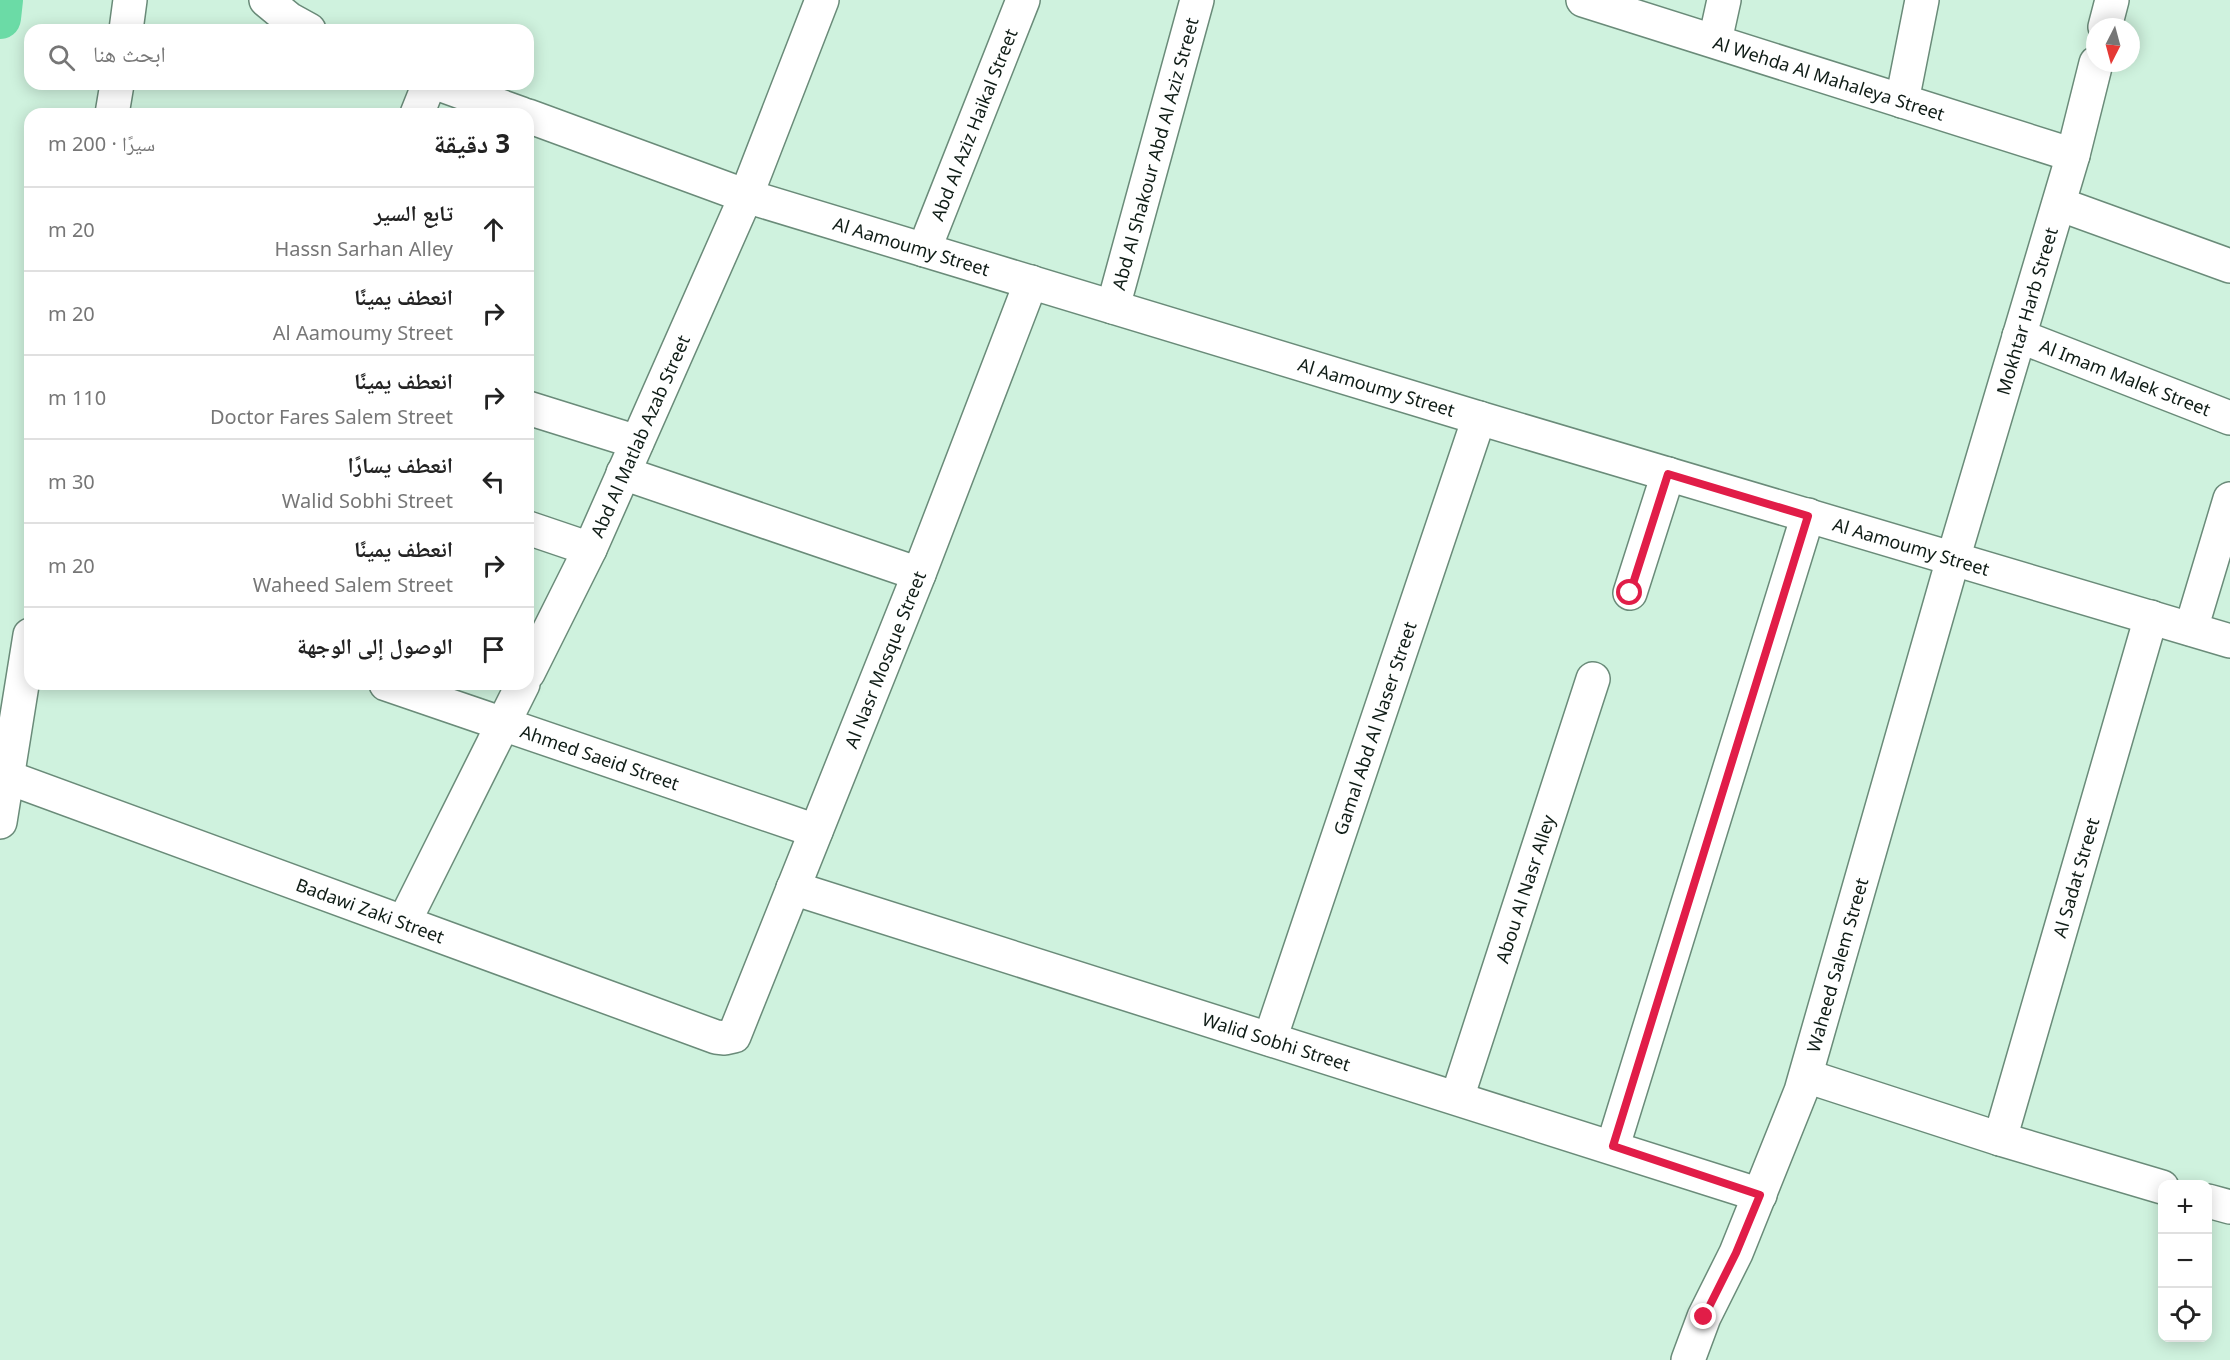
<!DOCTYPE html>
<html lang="ar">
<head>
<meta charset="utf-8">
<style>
	body { margin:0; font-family:"Noto Sans","Noto Naskh Arabic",sans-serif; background:#f2f2f2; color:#222; direction:rtl }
	.controls { position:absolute; right:18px; bottom:18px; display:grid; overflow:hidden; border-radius:12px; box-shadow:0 3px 15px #0003 }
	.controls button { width:54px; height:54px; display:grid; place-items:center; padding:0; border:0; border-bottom:2px solid #e0e0e0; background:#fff; color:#222; font:30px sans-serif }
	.compass { position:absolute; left:2086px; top:18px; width:54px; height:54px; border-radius:50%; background:#fff; box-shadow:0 3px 15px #0003; rotate:186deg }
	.stop { position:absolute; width:18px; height:18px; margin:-14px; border:4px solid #e11d48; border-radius:50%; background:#fff }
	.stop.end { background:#e11d48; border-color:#fff; box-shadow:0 2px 6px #0008 }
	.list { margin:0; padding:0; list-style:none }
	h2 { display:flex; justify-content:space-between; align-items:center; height:78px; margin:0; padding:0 24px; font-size:26px }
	h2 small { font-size:20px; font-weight:400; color:#767676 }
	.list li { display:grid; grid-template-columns:39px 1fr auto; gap:18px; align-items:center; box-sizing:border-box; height:84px; padding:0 24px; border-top:2px solid #e0e0e0 }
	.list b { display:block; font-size:22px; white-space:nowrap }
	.list p { margin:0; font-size:20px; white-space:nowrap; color:#767676 }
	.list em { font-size:20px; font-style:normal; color:#767676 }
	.icon { flex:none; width:33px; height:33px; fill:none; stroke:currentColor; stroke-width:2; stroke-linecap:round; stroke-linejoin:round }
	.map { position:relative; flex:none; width:2230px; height:1360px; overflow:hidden; direction:ltr }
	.search { position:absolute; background:#fff; box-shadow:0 3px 15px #0003; left:24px; top:24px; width:510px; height:66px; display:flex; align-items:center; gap:15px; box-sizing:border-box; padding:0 21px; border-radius:18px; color:#767676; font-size:22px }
	.panel { position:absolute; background:#fff; box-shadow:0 3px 15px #0003; left:24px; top:108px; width:510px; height:582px; border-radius:18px; direction:rtl }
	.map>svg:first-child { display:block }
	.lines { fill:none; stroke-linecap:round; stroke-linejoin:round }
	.canal { stroke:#6bdba6; stroke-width:42 }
	.street-casing { stroke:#6a8b79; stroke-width:36 }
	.street { stroke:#fff; stroke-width:33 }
	.route { stroke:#e11d48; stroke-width:8 }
	.labels { text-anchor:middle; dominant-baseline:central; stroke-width:4.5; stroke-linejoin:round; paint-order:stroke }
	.street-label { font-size:18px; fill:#0f1c16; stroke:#fff }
</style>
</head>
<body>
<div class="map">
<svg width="2230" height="1360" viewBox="0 0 2230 1360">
	<rect width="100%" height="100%" fill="#cff2de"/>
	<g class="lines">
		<!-- canal -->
		<path class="canal" d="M0 18 2 0"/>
		<!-- street casing -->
		<g class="street-casing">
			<g id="street">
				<path d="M266 0 289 19 309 30"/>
				<path id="s1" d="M1583 0 2073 155"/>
				<path d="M2105 27 2112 0"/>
				<path d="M126 30 130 0"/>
				<path d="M1715 41 1724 0"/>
				<path d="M439 84 522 114"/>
				<path d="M1902 101 1922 0"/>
				<path d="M112 114 117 84"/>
				<path d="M417 114 429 84"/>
				<path id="s2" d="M528 116 746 196 1479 418 2230 641"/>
				<path d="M2059 204 2230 266"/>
				<path id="s3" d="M924 250 1023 0"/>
				<path id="s4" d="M1113 307 1197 0"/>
				<path id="s5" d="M2019 336 2230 418"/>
				<path d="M528 408 637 442"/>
				<path d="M623 473 919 574"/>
				<path d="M528 528 590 549"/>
				<path d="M1630 593 1668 474"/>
				<path d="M2191 629 2230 499"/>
				<path id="s6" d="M528 673 590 549 746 196 822 0"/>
				<path id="s7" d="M386 684 816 831"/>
				<path id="s8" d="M7 777 716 1037 725 1038 734 1036 919 574 1031 282"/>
				<path d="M0 822 30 635"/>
				<path id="s9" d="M793 888 1760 1195"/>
				<path d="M404 922 523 684"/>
				<path id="s10" d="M1270 1039 1479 418"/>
				<path d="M1806 1076 2000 1139 2162 1187"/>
				<path id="s11" d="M1457 1098 1593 679"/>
				<path id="s12" d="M2000 1139 2151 617"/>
				<path d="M1613 1146 1808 515"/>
				<path d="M2208 1201 2230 1207"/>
				<path id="s13" d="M1688 1360 1704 1317 1736 1253 1801 1091 1953 559 2073 155 2096 63"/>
			</g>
		</g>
		<!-- street -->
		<use href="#street" class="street"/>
	</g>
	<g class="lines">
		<!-- route -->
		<path class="route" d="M1630 593 1668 474 1808 516 1613 1146 1760 1195 1736 1253 1704 1317"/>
	</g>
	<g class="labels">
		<!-- street labels -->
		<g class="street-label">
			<text stroke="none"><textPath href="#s1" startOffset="258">Al Wehda Al Mahaleya Street</textPath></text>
			<text stroke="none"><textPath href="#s3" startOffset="135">Abd Al Aziz Haikal Street</textPath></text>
			<text stroke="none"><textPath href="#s4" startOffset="159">Abd Al Shakour Abd Al Aziz Street</textPath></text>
			<text stroke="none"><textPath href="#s2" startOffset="405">Al Aamoumy Street</textPath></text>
			<text stroke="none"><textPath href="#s13" startOffset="1104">Mokhtar Harb Street</textPath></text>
			<text stroke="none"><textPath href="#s5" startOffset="114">Al Imam Malek Street</textPath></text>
			<text stroke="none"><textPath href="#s2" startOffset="891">Al Aamoumy Street</textPath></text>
			<text stroke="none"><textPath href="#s6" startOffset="262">Abd Al Matlab Azab Street</textPath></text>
			<text stroke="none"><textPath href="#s2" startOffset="1449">Al Aamoumy Street</textPath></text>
			<text stroke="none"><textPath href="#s8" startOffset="1179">Al Nasr Mosque Street</textPath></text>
			<text stroke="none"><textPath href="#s10" startOffset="328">Gamal Abd Al Naser Street</textPath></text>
			<text stroke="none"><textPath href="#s7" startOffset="226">Ahmed Saeid Street</textPath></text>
			<text stroke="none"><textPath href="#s12" startOffset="272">Al Sadat Street</textPath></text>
			<text stroke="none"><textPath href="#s11" startOffset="220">Abou Al Nasr Alley</textPath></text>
			<text stroke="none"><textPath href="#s8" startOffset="387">Badawi Zaki Street</textPath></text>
			<text stroke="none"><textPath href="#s13" startOffset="423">Waheed Salem Street</textPath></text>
			<text stroke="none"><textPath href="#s9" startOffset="507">Walid Sobhi Street</textPath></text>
		</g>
	</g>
</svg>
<div class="controls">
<button>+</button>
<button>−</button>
<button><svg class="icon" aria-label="locate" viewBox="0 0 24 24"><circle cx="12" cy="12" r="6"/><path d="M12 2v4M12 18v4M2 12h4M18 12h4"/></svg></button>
</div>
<svg class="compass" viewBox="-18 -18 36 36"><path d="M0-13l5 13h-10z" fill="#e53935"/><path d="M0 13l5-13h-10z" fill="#767676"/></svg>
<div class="stop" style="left:1630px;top:593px"></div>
<div class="stop end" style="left:1704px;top:1317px"></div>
<div class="search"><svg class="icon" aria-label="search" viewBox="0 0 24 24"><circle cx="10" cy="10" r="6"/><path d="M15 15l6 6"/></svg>ابحث هنا</div>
<section class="panel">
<h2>3 دقيقة<small>سيرًا · 200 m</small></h2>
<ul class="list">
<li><svg class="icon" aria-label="ahead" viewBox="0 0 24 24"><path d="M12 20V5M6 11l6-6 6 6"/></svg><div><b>تابع السير</b><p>Hassn Sarhan Alley</p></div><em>20 m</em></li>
<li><svg class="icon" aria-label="right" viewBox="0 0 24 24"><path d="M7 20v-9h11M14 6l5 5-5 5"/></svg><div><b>انعطف يمينًا</b><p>Al Aamoumy Street</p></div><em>20 m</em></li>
<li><svg class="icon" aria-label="right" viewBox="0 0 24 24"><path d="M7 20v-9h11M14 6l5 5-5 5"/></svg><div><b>انعطف يمينًا</b><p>Doctor Fares Salem Street</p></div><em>110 m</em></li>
<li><svg class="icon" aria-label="left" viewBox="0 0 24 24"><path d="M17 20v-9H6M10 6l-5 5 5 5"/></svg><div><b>انعطف يسارًا</b><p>Walid Sobhi Street</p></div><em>30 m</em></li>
<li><svg class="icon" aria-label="right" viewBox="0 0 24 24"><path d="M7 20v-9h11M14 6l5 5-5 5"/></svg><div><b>انعطف يمينًا</b><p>Waheed Salem Street</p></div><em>20 m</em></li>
<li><svg class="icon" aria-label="arrive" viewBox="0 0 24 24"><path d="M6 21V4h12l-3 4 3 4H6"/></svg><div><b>الوصول إلى الوجهة</b></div></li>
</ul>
</section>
</div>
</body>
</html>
